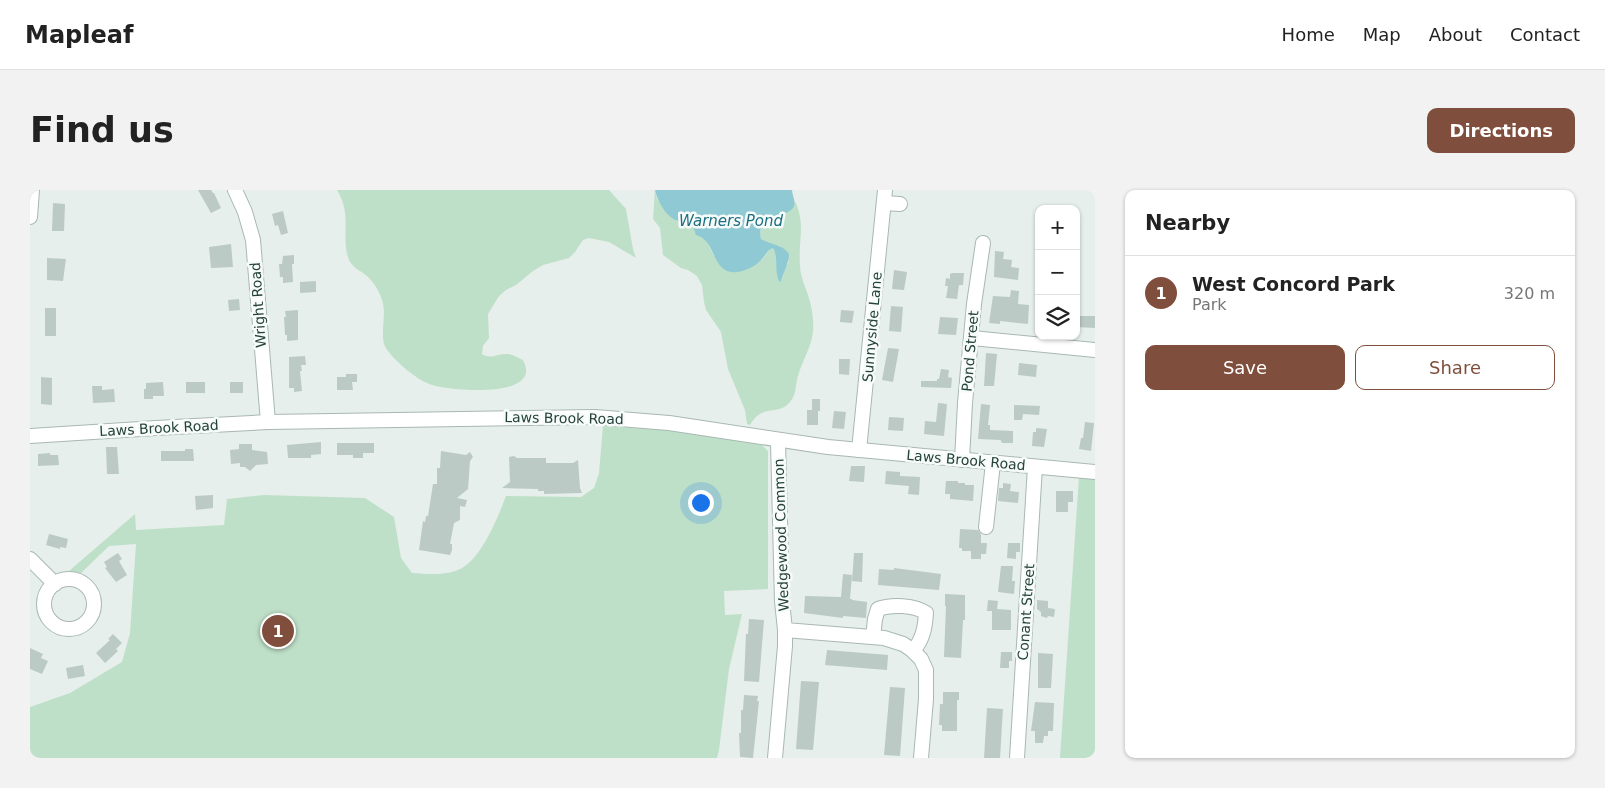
<!DOCTYPE html>
<html lang="en">
<head>
<meta charset="utf-8">
<style>
	body { margin:0; font-family:"DejaVu Sans",sans-serif; background:#f2f2f2; color:#222 }
	.controls { position:absolute; right:15px; top:15px; display:grid; overflow:hidden; border-radius:10px; box-shadow:0 1px 4px #0004 }
	.controls button { width:45px; height:45px; display:grid; place-items:center; padding:0; border:0; border-bottom:1px solid #e0e0e0; background:#fff; color:#222; font:25px sans-serif }
	.you { position:absolute; left:670px; top:312px; width:18px; height:18px; margin:-12px; border:4px solid #fff; border-radius:50%; background:#1a73e8; box-shadow:0 0 0 8px #1a73e833 }
	.badge { display:grid; place-items:center; width:32px; height:32px; border-radius:50%; background:#804e3d; color:#fff; font-size:16px; font-weight:700 }
	.pin { position:absolute; translate:-50% -50%; border:2px solid #fff; box-shadow:0 1px 5px #0006 }
	.list { margin:0; padding:0; list-style:none }
	h2 { display:flex; justify-content:space-between; align-items:center; height:65px; margin:0; padding:0 20px; font-size:21px }
	h2 small { font-size:16px; font-weight:400; color:#767676 }
	.list li { display:grid; grid-template-columns:32px 1fr auto; gap:15px; align-items:center; box-sizing:border-box; height:75px; padding:0 20px; border-top:1px solid #e0e0e0 }
	.list b { display:block; font-size:19px; white-space:nowrap }
	.list p { margin:0; font-size:16px; white-space:nowrap; color:#767676 }
	.list em { font-size:16px; font-style:normal; color:#767676 }
	.actions { display:flex; gap:10px; padding:15px 20px }
	.actions a { flex:1; padding:11px 0; border:1px solid #804e3d; border-radius:10px; text-align:center; font-size:18px; color:#804e3d }
	.actions .main { background:#804e3d; color:#fff }
	.icon { flex:none; width:28px; height:28px; fill:none; stroke:currentColor; stroke-width:2; stroke-linecap:round; stroke-linejoin:round }
	.map { position:relative; flex:none; width:1065px; height:568px; overflow:hidden; border-radius:10px }
	header { display:flex; align-items:center; gap:30px; box-sizing:border-box; height:70px; padding:0 25px; background:#fff; border-bottom:1px solid #e0e0e0 }
	header strong { font-size:24px }
	nav { display:flex; gap:28px; margin-inline-start:auto; font-size:18px }
	.intro { display:flex; align-items:center; justify-content:space-between; box-sizing:border-box; height:120px; padding:0 30px }
	h1 { margin:0; font-size:35px }
	.button { padding:12px 22px; border-radius:10px; background:#804e3d; color:#fff; font-size:18px; font-weight:700 }
	main { display:flex; gap:30px; padding:0 30px }
	aside { flex:1; background:#fff; border-radius:10px; box-shadow:0 1px 4px #0004 }
	.map>svg:first-child { display:block }
	.green { fill:#bfe0c8 }
	.water { fill:#8ec9d4 }
	.building { fill:#bbcac4 }
	.lines { fill:none; stroke-linecap:round; stroke-linejoin:round }
	.minor-casing { stroke:#a8b8b2; stroke-width:16 }
	.minor { stroke:#fff; stroke-width:14 }
	.labels { text-anchor:middle; dominant-baseline:central; stroke-width:5; stroke-linejoin:round; paint-order:stroke }
	.street-label { font-size:14px; fill:#24423a; stroke:#f7fbf9 }
	.water-label { font-size:15px; font-style:italic; fill:#1c6f80; stroke:#f7fbf9 }
</style>
</head>
<body>
<header>
<strong>Mapleaf</strong>
<nav><a>Home</a><a>Map</a><a>About</a><a>Contact</a></nav>
</header>
<div class="intro"><h1>Find us</h1><a class="button">Directions</a></div>
<main>
<div class="map">
<svg width="1065" height="568" viewBox="0 0 1065 568">
	<rect width="100%" height="100%" fill="#e6efeb"/>
	<!-- green -->
	<g class="green">
		<path d="M307 0H579L596 19 603 59 606 68 579 52 559 48 553 50 545 62 539 68 513 75 503 81 486 95 476 100 469 106 458 124 459 148 453 156 452 164C462 170 467 163 477 164 482 164 488 168 493 170 515 210 417 201 399 194 385 188 368 174 358 161 347 148 358 127 352 110 350 103 344 92 338 87 332 81 323 79 319 70 310 46 323 26 307 0Z"/>
		<path d="M625 0 627 9 646 31 659 30 662 33 664 38 675 48 684 66 732 70 739 60 743 58C748 67 748 81 751 92L755 78 759 72 750 56 738 53 731 49C725 20 761 31 765 11 776 35 768 50 770 75 770 87 776 97 779 108 782 118 784 132 783 142 781 158 772 171 768 186 765 195 767 204 760 212 748 227 733 212 720 235L717 234 715 220 698 179 691 142 676 120 674 112 672 95 667 86 658 80 651 78 633 65 630 38 623 29Z"/>
		<path d="M573 236 660 242 732 255 738 261V399L694 401 695 425 712 424 699 479 689 560 687 568H0V517L40 503 92 472 100 443 106 354 79 356 51 383 39 381 105 324 106 340 194 335 197 309 234 305 335 308 364 327 371 368 382 383C398 384 418 386 432 378 452 367 468 327 476 306L551 307 564 298 569 283Z"/>
		<path d="M1049 287 1065 289V568H1030Z"/>
	</g>
	<!-- water -->
	<path class="water" d="M625 0H762C762 5 766 11 764 16 758 30 725 21 731 49 741 55 752 54 759 64 759 74 753 82 751 92L749 91C744 81 749 69 743 58 737 60 736 65 732 69 726 76 716 81 707 82 681 85 687 50 666 45L662 33 659 30C642 38 628 14 625 0Z"/>
	<!-- building -->
	<g class="building">
		<path d="M168 0H181L183 3H184L191 18 181 23Z"/>
		<path d="M23 13 35 14 34 41H22Z"/>
		<path d="M253 21 258 43 251 45 248 35 245 36 242 24Z"/>
		<path d="M201 54 203 77 181 78 179 57Z"/>
		<path d="M965 61 974 62 973 69 982 70 981 77 989 78 988 90 964 87Z"/>
		<path d="M264 65V74H262L263 92 253 93V87H250L249 74H252L253 66Z"/>
		<path d="M17 68 36 69 33 91 17 90Z"/>
		<path d="M864 80 877 82 874 100 862 99Z"/>
		<path d="M922 83H934L933 95H929L927 109 916 108 918 96H915L916 88 920 89V84Z"/>
		<path d="M286 91V102L270 103V92Z"/>
		<path d="M981 100 989 101 988 114 999 115 998 134 970 131V134L959 133 963 106 980 107Z"/>
		<path d="M209 109 210 120 199 121 198 110Z"/>
		<path d="M861 116 873 117 871 142 859 141Z"/>
		<rect x="15" y="118" width="11" height="28"/>
		<path d="M268 120V150L257 151V145H255L254 127H256L255 121Z"/>
		<path d="M811 120 824 121 822 133 810 132Z"/>
		<path d="M1046 126H1065V138L1046 137Z"/>
		<path d="M910 127 928 128 926 145 908 144Z"/>
		<path d="M858 158 869 159 863 192 852 190Z"/>
		<path d="M956 163 967 164 964 196H954Z"/>
		<path d="M275 166 276 175H271L272 181H270L272 201 264 202V198H259V167Z"/>
		<path d="M809 169H820L819 185 809 184Z"/>
		<path d="M989 173 1007 175 1006 187 988 185Z"/>
		<path d="M911 179 919 180 918 187 922 188 921 198 891 197V191H907V189H909Z"/>
		<path d="M316 184H327V192H322L323 200H307V187H316Z"/>
		<path d="M11 187 22 188V215L11 214Z"/>
		<path d="M133 192 134 206H123V209H114V199H116V193Z"/>
		<rect x="156" y="192" width="19" height="11"/>
		<rect x="200" y="192" width="13" height="11"/>
		<path d="M62 196H72V200L84 199 85 212 63 213Z"/>
		<path d="M782 209H790V221H788V235H777V220H782Z"/>
		<path d="M908 213 917 214 914 246 894 244 895 231 906 232Z"/>
		<path d="M951 214 960 215 958 235H960V240L983 241V253H973L971 252V250L948 249Z"/>
		<path d="M984 215 1010 216 1009 225 993 224 992 230H984Z"/>
		<path d="M804 221 816 222 814 239 802 238Z"/>
		<path d="M859 227 874 228 873 241 858 240Z"/>
		<path d="M1055 232 1064 233 1061 261 1049 259 1051 248H1053Z"/>
		<path d="M1006 238 1017 239 1014 257 1002 256 1003 242H1006Z"/>
		<path d="M291 252V264L281 265V268H258L257 255Z"/>
		<path d="M307 253H344V263H333V268H323V265H307Z"/>
		<path d="M209 254H222V260L237 262 238 274 226 275 220 281 215 277H210V273L201 274 200 260 209 259Z"/>
		<path d="M76 257H87L89 284H77Z"/>
		<path d="M155 259H163L164 271H131V261H155Z"/>
		<path d="M411 261 436 265 440 262 443 267 440 271 438 299 427 308 437 310 435 317 430 316V330L424 333 420 354H422V360L420 365 389 360 393 331 395 332 396 326H398L403 294H407V278H410Z"/>
		<path d="M20 263V265H28L29 275 8 276V264Z"/>
		<path d="M484 266 487 268H516V273H543L548 270 550 298 552 303 514 304V301H508V299L472 298 480 292 479 267Z"/>
		<path d="M821 276H835L834 292 819 291Z"/>
		<path d="M856 281 870 282V286L890 287 889 305 878 304 879 296 855 294Z"/>
		<path d="M916 291H928V293H935V295H944L943 311 920 309V304H915Z"/>
		<path d="M973 293 981 294 980 301 989 302 988 313 968 311 969 298H973Z"/>
		<path d="M1026 301H1043V312H1038V322H1026Z"/>
		<path d="M183 305V318L166 320 165 306Z"/>
		<path d="M930 339 948 340 951 344V353H957L956 364H951V369H941V361H932V358H929Z"/>
		<path d="M19 344 38 349 36 358 30 357V359L16 355Z"/>
		<path d="M978 353H990V362H986V369L977 368Z"/>
		<path d="M88 363 92 369 89 371 97 385 86 392 75 378 77 377 74 372Z"/>
		<path d="M824 363H833L832 392 822 391Z"/>
		<path d="M971 376H983L982 391H985L984 404 968 402Z"/>
		<path d="M864 378 911 384 909 400 848 395 849 379 864 380Z"/>
		<path d="M813 384 822 385 820 409H822V410L837 412 836 428 813 426V428L774 423 775 406 811 407Z"/>
		<path d="M915 404 935 405V430H933L931 468 914 467 916 416H915Z"/>
		<path d="M958 410 968 411 967 419 981 420V440H962V421H957Z"/>
		<path d="M1007 410 1018 411V418L1025 419 1024 427 1018 426 1017 428 1011 426V422L1007 419Z"/>
		<path d="M719 429 734 430 729 492 714 491 716 444H718Z"/>
		<path d="M83 444 92 453 86 459 88 461 75 473 66 463 80 450 78 449Z"/>
		<path d="M0 458 13 464 11 468 18 471 12 484 0 479Z"/>
		<path d="M797 460 858 465 857 480 795 475Z"/>
		<path d="M971 462H982V471H979V478H970Z"/>
		<path d="M1008 463 1023 464 1021 498H1008Z"/>
		<path d="M53 475 55 486 38 489 36 478Z"/>
		<path d="M771 491 789 492 783 560 766 559Z"/>
		<path d="M860 497 875 498 870 566 854 565Z"/>
		<path d="M913 502H929V510H927V541H912V535H909L910 514H913Z"/>
		<path d="M714 505 728 506 727 511H729L723 568 710 567 709 543H711V520H713Z"/>
		<path d="M1005 512 1024 513 1023 541H1018V546H1014L1013 553H1005V541H1001Z"/>
		<path d="M957 518 973 519 970 568H954Z"/>
	</g>
	<g class="lines">
		<!-- minor casing -->
		<g class="minor-casing">
			<g id="minor">
				<path d="M205 0 215 22 223 50 238 232"/>
				<path d="M854 13 870 14"/>
				<path d="M0 27 2 0"/>
				<path d="M942 148 1065 160"/>
				<path d="M0 246 126 238 238 232 565 227 639 233 798 257 1065 282"/>
				<path d="M748 251 752 411 755 440 854 448 873 454 882 460 891 469 896 480V509L891 568"/>
				<path d="M829 260 855 0"/>
				<path d="M932 270 935 213 944 114 953 53"/>
				<path d="M956 337 963 273"/>
				<path d="M0 369 25 394"/>
				<circle cx="39" cy="414" r="25"/>
				<path d="M843 447 845 429 848 419C861 414 885 415 896 423 895 438 893 449 883 461"/>
				<path d="M745 568 755 456V440"/>
				<path d="M987 568 1005 277"/>
			</g>
		</g>
		<!-- minor -->
		<use href="#minor" class="minor"/>
	</g>
	<g class="labels">
		<!-- street labels -->
		<g class="street-label">
			<text transform="translate(228 115) rotate(-94)">Wright Road</text>
			<text transform="translate(842 137) rotate(-85)">Sunnyside Lane</text>
			<text transform="translate(940 161) rotate(-85)">Pond Street</text>
			<text transform="translate(534 228) rotate(1)">Laws Brook Road</text>
			<text transform="translate(129 238) rotate(-3)">Laws Brook Road</text>
			<text transform="translate(936 270) rotate(5)">Laws Brook Road</text>
			<text transform="translate(751 345) rotate(-92)">Wedgewood Common</text>
			<text transform="translate(996 422) rotate(-86)">Conant Street</text>
		</g>
		<!-- water labels -->
		<g class="water-label">
			<text x="701" y="31">Warners Pond</text>
		</g>
	</g>
</svg>
<div class="controls">
<button>+</button>
<button>−</button>
<button><svg class="icon" aria-label="layers" viewBox="0 0 24 24"><path d="M12 4l9 5-9 5-9-5zM3 14l9 5 9-5"/></svg></button>
</div>
<div class="you"></div>
<div class="pin badge" style="left:248px;top:441px">1</div>
</div>
<aside>
<h2>Nearby<small></small></h2>
<ul class="list">
<li><span class="badge">1</span><div><b>West Concord Park</b><p>Park</p></div><em>320 m</em></li>
</ul>
<div class="actions"><a class="main">Save</a><a>Share</a></div>
</aside>
</main>
</body>
</html>
